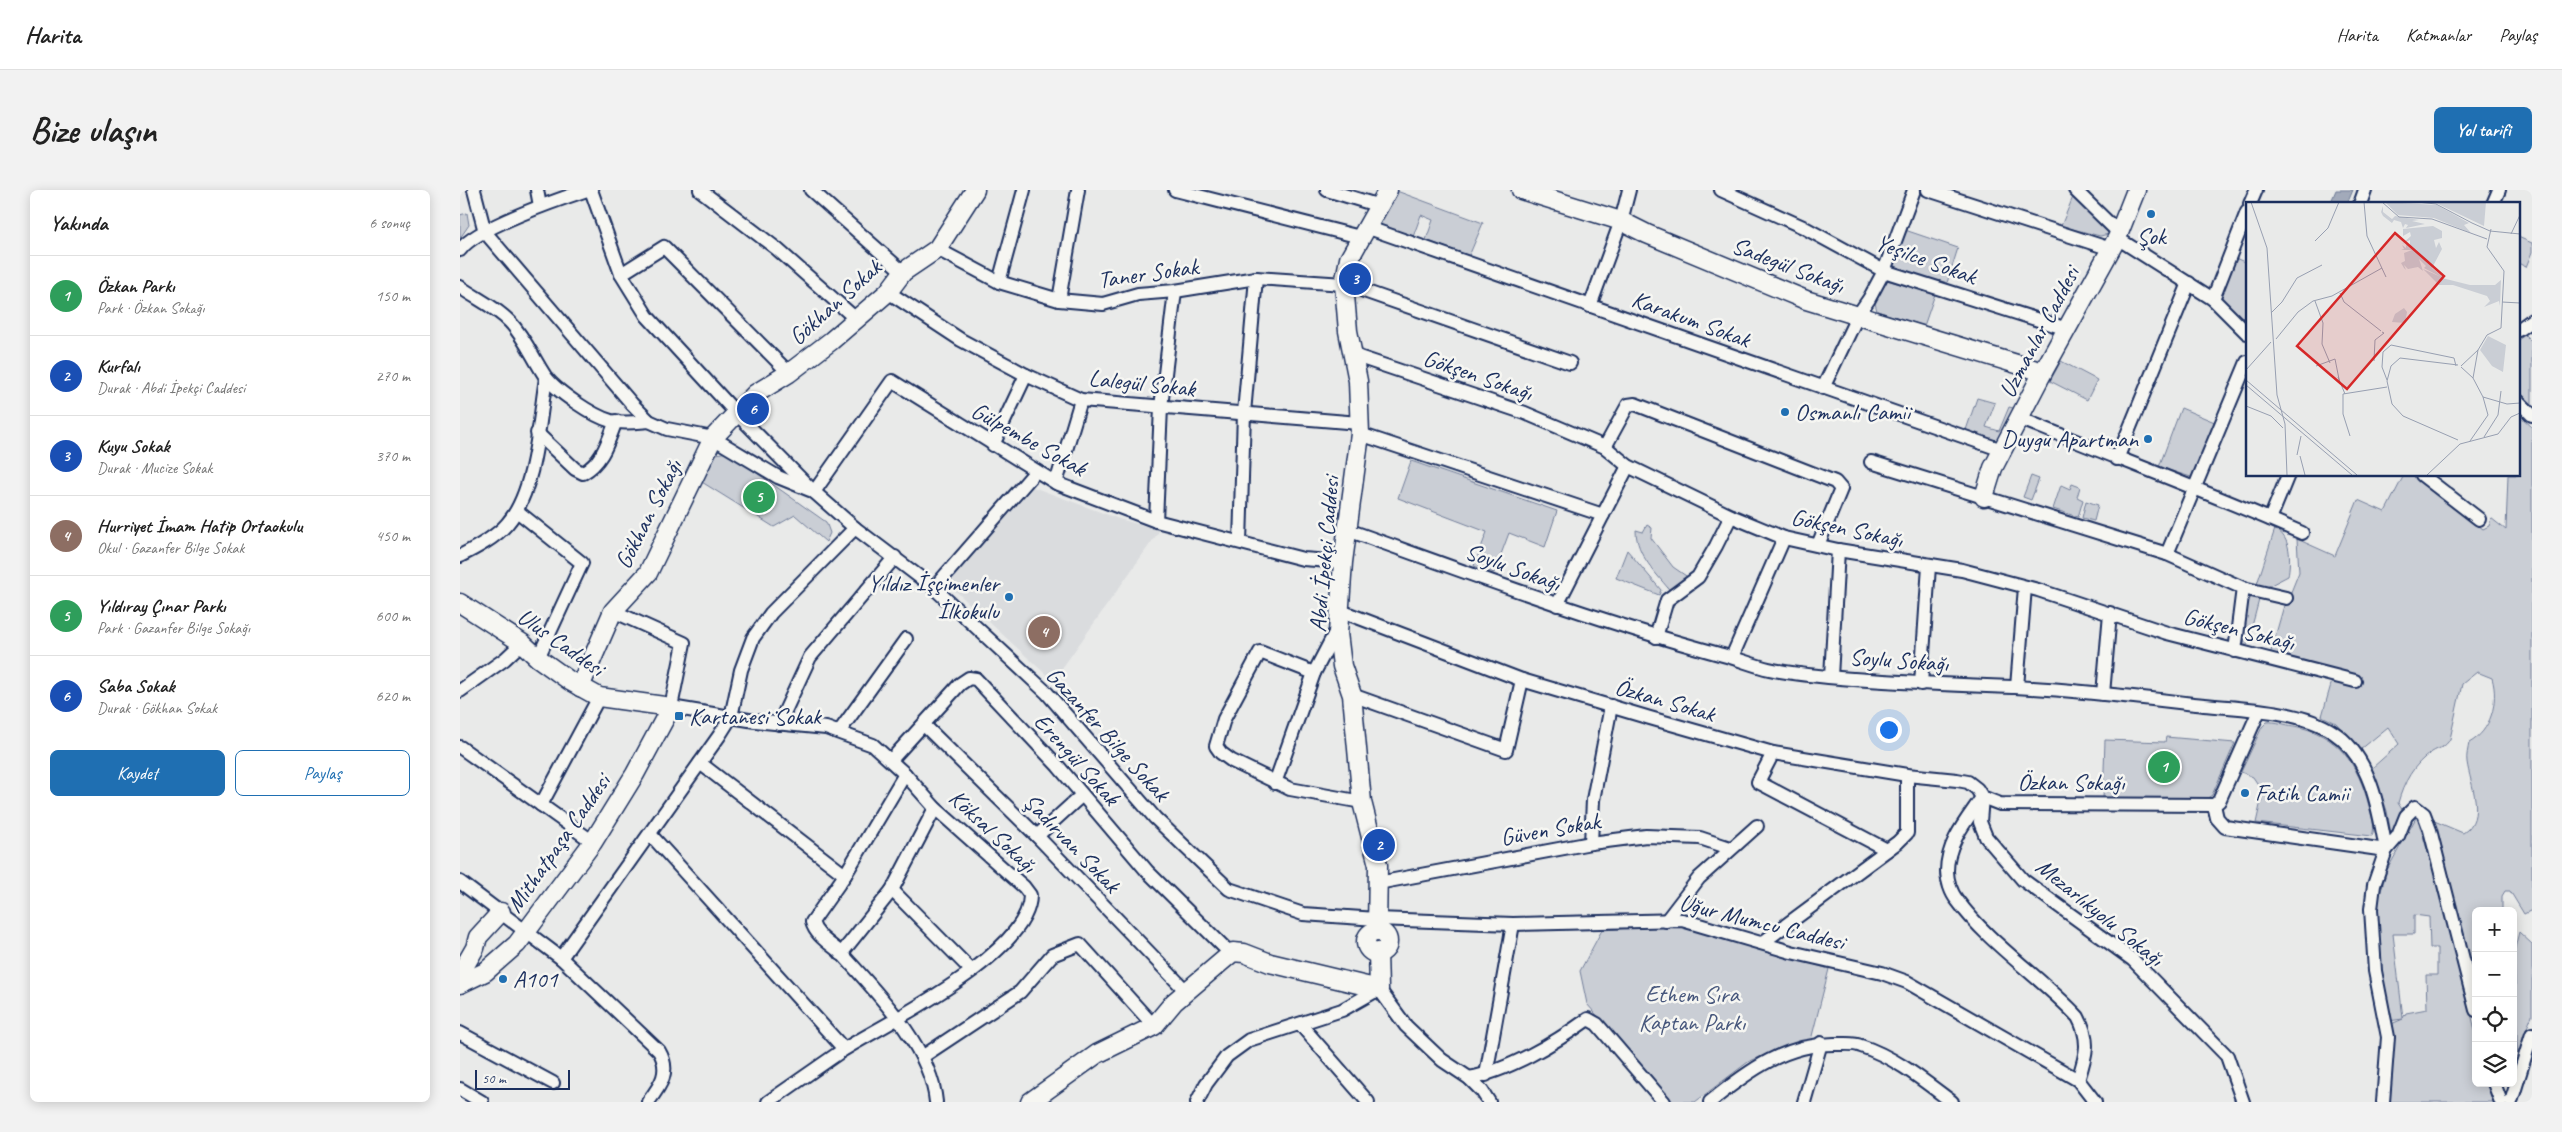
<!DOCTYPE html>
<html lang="tr">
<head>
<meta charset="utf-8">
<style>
	body { margin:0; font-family:Caveat,sans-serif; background:#f2f2f2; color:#222 }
	.controls { position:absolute; right:15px; bottom:15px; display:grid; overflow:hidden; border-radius:8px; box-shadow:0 2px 12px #0003 }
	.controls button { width:45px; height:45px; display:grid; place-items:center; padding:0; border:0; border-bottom:1px solid #e0e0e0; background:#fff; color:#222; font:25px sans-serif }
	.scale { position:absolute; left:15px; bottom:12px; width:95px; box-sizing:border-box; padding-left:5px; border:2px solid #1b2f5e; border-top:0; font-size:14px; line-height:18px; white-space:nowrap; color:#1b2f5e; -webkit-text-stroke:4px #f6f6f2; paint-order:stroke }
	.you { position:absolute; left:1428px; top:539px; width:18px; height:18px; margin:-12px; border:4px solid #fff; border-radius:50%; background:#1a73e8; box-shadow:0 0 0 8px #1a73e833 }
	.badge { display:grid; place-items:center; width:32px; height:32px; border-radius:50%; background:#1f6fb2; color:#fff; font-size:16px; font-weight:700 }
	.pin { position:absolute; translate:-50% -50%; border:2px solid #fff; box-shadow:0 1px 5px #0006 }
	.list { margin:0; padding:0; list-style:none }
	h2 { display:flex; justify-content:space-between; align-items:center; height:65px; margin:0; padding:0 20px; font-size:21px }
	h2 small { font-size:16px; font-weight:400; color:#767676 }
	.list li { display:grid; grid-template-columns:32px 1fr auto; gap:15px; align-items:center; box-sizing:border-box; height:80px; padding:0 20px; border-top:1px solid #e0e0e0 }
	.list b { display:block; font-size:19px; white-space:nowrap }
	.list p { margin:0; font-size:16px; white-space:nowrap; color:#767676 }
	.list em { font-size:16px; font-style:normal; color:#767676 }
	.actions { display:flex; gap:10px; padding:15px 20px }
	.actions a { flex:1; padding:11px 0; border:1px solid #1f6fb2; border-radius:8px; text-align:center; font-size:18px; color:#1f6fb2 }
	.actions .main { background:#1f6fb2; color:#fff }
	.icon { flex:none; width:28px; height:28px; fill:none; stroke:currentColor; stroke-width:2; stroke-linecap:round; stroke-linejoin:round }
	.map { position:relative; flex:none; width:2072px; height:912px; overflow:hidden; border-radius:8px }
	header { display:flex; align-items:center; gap:30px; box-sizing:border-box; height:70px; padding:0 25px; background:#fff; border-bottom:1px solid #e0e0e0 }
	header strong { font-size:24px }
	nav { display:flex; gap:28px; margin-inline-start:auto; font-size:18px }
	.intro { display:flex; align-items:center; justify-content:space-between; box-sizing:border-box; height:120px; padding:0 30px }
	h1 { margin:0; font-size:35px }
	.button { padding:12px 22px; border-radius:8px; background:#1f6fb2; color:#fff; font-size:18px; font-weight:700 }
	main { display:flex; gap:30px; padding:0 30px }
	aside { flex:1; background:#fff; border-radius:8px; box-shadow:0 2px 12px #0003 }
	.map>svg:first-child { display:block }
	.built { fill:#dadcde }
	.green { fill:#caced5; stroke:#727e9a; fill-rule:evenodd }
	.water { fill:#a2aaba; stroke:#6c7995 }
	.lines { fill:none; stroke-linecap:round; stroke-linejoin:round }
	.street-casing { stroke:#1b2f5e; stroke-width:16 }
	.secondary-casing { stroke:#1b2f5e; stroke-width:21 }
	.street { stroke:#f6f6f2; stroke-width:12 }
	.secondary { stroke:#f6f6f2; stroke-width:18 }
	.poi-dot { fill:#1f6fb2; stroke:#f6f6f2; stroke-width:2 }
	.labels { text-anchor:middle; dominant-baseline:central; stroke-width:5; stroke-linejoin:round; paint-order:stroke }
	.poi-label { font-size:24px; fill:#1b2f5e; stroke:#f6f6f2; text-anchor:start }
	.street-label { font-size:24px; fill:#1b2f5e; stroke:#f6f6f2 }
	.park-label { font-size:24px; fill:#47577c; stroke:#f6f6f2 }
	.inset-road { fill:none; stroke:#979fb1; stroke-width:1 }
	.view { fill:#d62828; fill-opacity:0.15; stroke:#d62828; stroke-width:2.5 }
	.inset-edge { fill:none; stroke:#1b2f5e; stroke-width:2.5 }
</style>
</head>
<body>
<header>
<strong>Harita</strong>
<nav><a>Harita</a><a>Katmanlar</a><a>Paylaş</a></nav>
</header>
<div class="intro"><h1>Bize ulaşın</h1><a class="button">Yol tarifi</a></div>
<main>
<aside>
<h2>Yakında<small>6 sonuç</small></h2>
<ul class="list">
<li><span class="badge" style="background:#2e9e5b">1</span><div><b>Özkan Parkı</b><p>Park · Özkan Sokağı</p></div><em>150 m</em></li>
<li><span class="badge" style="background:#1a4fb4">2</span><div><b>Kurfalı</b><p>Durak · Abdi İpekçi Caddesi</p></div><em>270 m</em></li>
<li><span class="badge" style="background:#1a4fb4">3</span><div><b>Kuyu Sokak</b><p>Durak · Mucize Sokak</p></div><em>370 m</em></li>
<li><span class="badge" style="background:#8d6e63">4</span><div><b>Hurriyet İmam Hatip Ortaokulu</b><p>Okul · Gazanfer Bilge Sokak</p></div><em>450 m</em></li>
<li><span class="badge" style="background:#2e9e5b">5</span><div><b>Yıldıray Çınar Parkı</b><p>Park · Gazanfer Bilge Sokağı</p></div><em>600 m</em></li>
<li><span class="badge" style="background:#1a4fb4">6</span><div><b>Saba Sokak</b><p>Durak · Gökhan Sokak</p></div><em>620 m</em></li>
</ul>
<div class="actions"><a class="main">Kaydet</a><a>Paylaş</a></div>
</aside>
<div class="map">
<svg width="2072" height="912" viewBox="0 0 2072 912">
	<rect width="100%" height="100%" fill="#e9eae9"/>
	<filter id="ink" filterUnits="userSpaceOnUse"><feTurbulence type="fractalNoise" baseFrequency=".02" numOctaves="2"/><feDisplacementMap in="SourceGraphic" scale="10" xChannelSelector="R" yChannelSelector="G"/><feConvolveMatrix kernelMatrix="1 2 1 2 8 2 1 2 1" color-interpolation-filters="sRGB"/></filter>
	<g filter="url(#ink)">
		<!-- built -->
		<path class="built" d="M573 297 659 329 700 340 593 491 487 393Z"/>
		<!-- green -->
		<g class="green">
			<path d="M934 0 1023 33 1009 66 966 50 973 30 961 25 953 47 922 36 920 32Z"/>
			<path d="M1613 7 1642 32 1649 44 1640 46 1601 36Z"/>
			<path d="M7 23 9 35 0 48V25Z"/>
			<path d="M1445 40 1498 58 1486 96 1432 77Z"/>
			<path d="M2058 47 2072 53V62L2066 77 2058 73Z"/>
			<path d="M1775 68 1787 73V134L1760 107Z"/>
			<path d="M1427 90 1475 104 1464 136 1417 121 1415 113Z"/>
			<path d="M2065 145 2072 152V217L2058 203V150Z"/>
			<path d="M1601 171 1637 190 1627 210 1590 191Z"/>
			<path d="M1517 208 1535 213 1526 237 1539 241 1549 217 1557 219 1542 248 1537 251 1506 240Z"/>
			<path d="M1721 218 1757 233 1734 288 1699 277Z"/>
			<path d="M2058 224 2072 237V720L2064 724 2050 701H2045L2042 706V721H2016V798L1981 654 1972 630 2003 643C2027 628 2010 594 2007 572 2006 566 2008 559 2009 553 2031 541 2039 512 2032 488L2017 482 2002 494 1990 549C1985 558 1980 557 1972 562 1954 573 1943 594 1938 613L1943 621 1935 642 1931 644 1927 621 1912 578 1939 554 1928 537 1900 560 1876 533 1862 526 1872 491 1899 498 1903 491 1901 488 1810 465 1825 412H1827L1839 382 1837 349 1875 366 1898 310 1925 322 1944 285H1953L2023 339 2029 336 2031 328 2046 340 2048 285H2058Z"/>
			<path d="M267 262 366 332 370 343 366 352 335 325 314 337 237 289 251 265Z"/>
			<path d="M951 271 1097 321 1085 357 1049 343 1034 383 1014 376 1027 342 938 308Z"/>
			<path d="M1571 286 1579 289 1571 310 1563 307Z"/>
			<path d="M1612 294 1620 297 1617 307 1623 310 1618 327 1593 319 1601 295 1610 299Z"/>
			<path d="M1626 311 1638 315 1634 331 1622 328Z"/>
			<path d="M1187 335 1192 338 1191 348 1213 377 1229 388 1212 403C1197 384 1176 365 1176 340L1183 342Z"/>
			<path d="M1815 339C1831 347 1831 369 1828 386L1805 398 1796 397Z"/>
			<path d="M1167 360 1201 400 1199 405 1156 388Z"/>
			<path d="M1794 405 1800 406 1786 459C1782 444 1781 414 1794 405Z"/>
			<path d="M1807 532C1816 531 1825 535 1834 536 1878 544 1898 574 1909 616 1911 625 1916 636 1912 646L1796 633 1803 602 1793 587 1781 582 1802 537Z"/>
			<path d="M1706 547 1775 553 1752 605 1746 609 1643 610 1645 550 1705 552Z"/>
			<path d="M1957 626 1990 736 2016 844V893H2029L2035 912H1930L1929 835 1943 829 1928 831 1919 773 1916 739 1918 711 1927 680ZM1954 725 1969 727 1970 758H1977V785H1966L1967 819 1946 823 1943 828 1933 744H1954Z"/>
			<path d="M1224 734 1369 779 1351 850 1309 863 1288 872 1235 912H1213L1127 814 1120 781 1142 740Z"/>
			<path d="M2059 742 2072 754V826L2065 842 2058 871 2054 762Z"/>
		</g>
		<!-- water -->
		<path class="water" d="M1876 0H1893L1887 14H1870Z"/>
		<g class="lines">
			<!-- street casing -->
			<g class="street-casing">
				<g id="street">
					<path d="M14 0 25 42 172 214 189 231 207 239 253 248 318 287 350 300"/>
					<path d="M77 0 80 16"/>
					<path d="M131 0 161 84 187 126 276 223 354 302 395 338 474 398 587 503 695 628 769 699 843 724 917 729 1053 734 1222 730 1331 762 1422 783 1447 792 1618 890 1635 912"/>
					<path d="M240 0 317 59 396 129"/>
					<path d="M351 0 443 82"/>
					<path d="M715 0 900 47"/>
					<path d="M867 0 920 16"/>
					<path d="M1261 0 1343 37 1424 81 1607 139"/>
					<path d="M1468 0 1651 59"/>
					<path d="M1615 0 1659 43"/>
					<path d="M1790 14 1796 0"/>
					<path d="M1900 14 1905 0"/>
					<path d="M2033 14 2039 0"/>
					<path d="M906 37 1542 260"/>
					<path d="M1657 48 1753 109 1787 143"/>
					<path d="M477 59 539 92 599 110 643 114 678 104 715 101 796 88 884 94 1110 173"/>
					<path d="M0 60C15 38 100 9 127 0"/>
					<path d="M161 84 204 57 329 183"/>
					<path d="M539 92 564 0"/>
					<path d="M0 97C17 109 36 117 50 132 65 148 73 168 85 186 96 201 133 226 151 231 163 234 177 232 189 231"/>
					<path d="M428 102 501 150 566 185 621 210 899 233"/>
					<path d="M1753 109 1787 22"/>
					<path d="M599 110 618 0"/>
					<path d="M1130 116 1161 31 1169 0"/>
					<path d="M2058 140 2072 130"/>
					<path d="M893 165 1065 223 1145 257 1168 276 1271 326 1324 348 1378 360 1502 380 1578 400 1707 443 1895 491"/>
					<path d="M1363 198 1398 125 1409 109 1424 81 1454 0"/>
					<path d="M2058 211 2072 225"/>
					<path d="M1559 228C1653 267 1749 302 1842 343"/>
					<path d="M77 243 115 279 123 283C143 272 148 251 156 231"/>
					<path d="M900 244 1143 325"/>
					<path d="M533 255 566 185"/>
					<path d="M1145 257 1168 215 1175 214 1375 292 1381 299 1358 355"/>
					<path d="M1657 269 1729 93"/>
					<path d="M1411 272 1707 364 1783 398 1826 408"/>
					<path d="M1962 285 2019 329"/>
					<path d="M596 293 621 210"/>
					<path d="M354 302 432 191 596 293 696 331 843 369 883 372"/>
					<path d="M57 321 122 373 78 468"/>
					<path d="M1810 329 1828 285"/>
					<path d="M696 331 701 217 715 101"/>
					<path d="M888 340C1011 384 1133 430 1259 464 1276 468 1292 475 1309 479 1337 485 1366 487 1394 489 1448 493 1502 495 1555 497 1618 500 1682 508 1744 515 1783 519 1840 520 1873 542 1910 566 1919 619 1926 660"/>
					<path d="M780 352 784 223 796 88"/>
					<path d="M1707 364 1787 172"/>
					<path d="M0 366C16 358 35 348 47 334 76 301 79 231 86 188"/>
					<path d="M474 398 576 281"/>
					<path d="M1097 415 1168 276"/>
					<path d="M153 421 224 453 211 517 295 531 366 538 413 555 445 584 475 618 564 697 570 705C571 763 428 832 383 860 358 877 333 895 308 912"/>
					<path d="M881 421 1062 490 1190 528 1313 563 1447 585 1497 590 1508 592 1517 599 1522 607"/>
					<path d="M1196 447 1207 410 1238 387 1256 356 1271 326"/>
					<path d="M1775 461 1783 398"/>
					<path d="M1272 467 1324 348"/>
					<path d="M854 483 800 462 764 529 756 556 761 563 772 571 830 599 902 612"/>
					<path d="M1371 487 1378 360"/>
					<path d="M1461 494 1469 376"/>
					<path d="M1557 497 1565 397"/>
					<path d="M0 501 45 469 62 453"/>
					<path d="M1643 504 1650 423"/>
					<path d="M892 505 1046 560 1062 490"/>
					<path d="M319 534 350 467 435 367"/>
					<path d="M464 535 577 646 727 802"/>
					<path d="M379 542 446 449"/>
					<path d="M0 557 133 652"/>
					<path d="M1313 563 1298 592 1427 660"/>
					<path d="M431 570 500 494 509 488 516 489 598 576 687 681 771 764"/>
					<path d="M240 573 385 685"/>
					<path d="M445 584 385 685 352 732C356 747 373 755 383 765 418 804 471 858 476 912"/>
					<path d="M815 593 854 483 878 437"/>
					<path d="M1522 607 1540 614 1754 615 1757 628 1765 637 1926 660"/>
					<path d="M1522 607 1520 632 1526 647 1563 690 1673 770 1767 866 1783 912"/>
					<path d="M1521 609C1506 631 1487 653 1487 681 1487 690 1491 703 1497 710 1529 754 1581 787 1618 827 1631 851 1626 865 1618 890"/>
					<path d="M81 615 139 507"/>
					<path d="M1754 615 1759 611 1799 521"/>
					<path d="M190 644 384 859"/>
					<path d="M577 646 622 605"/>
					<path d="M1131 653 1133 610 1151 516"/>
					<path d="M0 692 101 768 199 861C211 881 201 895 188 912"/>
					<path d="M918 693 1131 653 1186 646 1240 648 1270 658"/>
					<path d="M432 700 511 780"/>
					<path d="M1206 731 1239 688 1297 636"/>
					<path d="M1302 753 1438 652 1447 643V585"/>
					<path d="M381 764 432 700 475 618"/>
					<path d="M101 768 259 546 271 527 281 480 293 448 311 423 395 338"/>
					<path d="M840 834 908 912"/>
					<path d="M0 843 93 893"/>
					<path d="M462 867 560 802 592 765 620 754 694 836"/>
					<path d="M1026 885 1053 734"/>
					<path d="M1009 888C1048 881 1095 853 1128 829L1137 834 1204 912"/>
					<path d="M2034 893 2041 912"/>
					<path d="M0 899 22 912"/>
					<path d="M737 912 746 894 767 866 789 850 882 820 919 799 946 836 982 870 1009 888 1022 901 1029 912"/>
					<path d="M1250 912C1288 881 1327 852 1379 854 1386 854 1395 853 1401 856 1435 867 1464 891 1492 912"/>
					<path d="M1344 912 1361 853"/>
					<path d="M1923 912 1928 847 1915 781 1911 719 1914 695 1926 660 1938 646 1946 626 1955 617 1964 624 1970 640 2016 820"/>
					<path d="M2051 912 2072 844"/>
				</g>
			</g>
			<!-- secondary casing -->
			<g class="secondary-casing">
				<g id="secondary">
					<path d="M1061 0 1161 31 1187 44 1346 110 1583 182"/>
					<path d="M1524 307 1533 278 1583 182 1657 48 1676 0"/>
					<path d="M0 413 62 453 78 468 110 491 139 507 211 517 175 584 133 652 57 754 25 782 0 794"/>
					<path d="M120 497 153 421 188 383 253 248 295 204 329 183 371 151 428 102 443 82 477 59 515 0"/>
					<path d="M917 741 918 675 902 612 892 505 882 476 878 443 883 372 900 244 898 191 888 141 884 94 889 69 928 0"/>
					<circle cx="917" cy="752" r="11"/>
					<path d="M0 784 15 758 18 747 41 722"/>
					<path d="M570 912 637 864 694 836 714 812 773 762 784 763 810 773 919 799 918 762"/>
				</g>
			</g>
			<!-- street -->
			<use href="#street" class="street"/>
			<!-- secondary -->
			<use href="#secondary" class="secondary"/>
		</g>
	</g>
	<!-- markers -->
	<g class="poi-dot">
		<circle cx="1691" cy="24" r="5"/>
		<circle cx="1325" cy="222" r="5"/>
		<circle cx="1688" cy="249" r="5"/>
		<circle cx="549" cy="407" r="5"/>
		<rect x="214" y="521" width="10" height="10" rx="2.5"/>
		<circle cx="1785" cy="603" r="5"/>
		<circle cx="43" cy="789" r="5"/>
	</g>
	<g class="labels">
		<!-- poi labels -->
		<g class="poi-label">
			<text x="1691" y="46" text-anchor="middle">Şok</text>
			<text x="1335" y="222">Osmanlı Camii</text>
			<text x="1678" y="249" text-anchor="end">Duygu Apartman</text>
			<text x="539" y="393" text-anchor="end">Yıldız İşçimenler<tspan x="539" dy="28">İlkokulu</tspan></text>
			<text x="229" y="526">Kartanesi̇ Sokak</text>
			<text x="1795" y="603">Fatih Camii</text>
			<text x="53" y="789">A101</text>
		</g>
		<!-- street labels -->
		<g class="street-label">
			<text transform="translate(1466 69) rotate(20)">Yeşilce Sokak</text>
			<text transform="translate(1328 75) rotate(21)">Sadegül Sokağı</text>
			<text transform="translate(688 83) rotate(-8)">Taner Sokak</text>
			<text transform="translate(375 112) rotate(-42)">Gökhan Sokak</text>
			<text transform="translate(1231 129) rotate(20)">Karakum Sokak</text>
			<text transform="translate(1579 142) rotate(-62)">Uzmanlar Caddesi</text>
			<text transform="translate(1018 185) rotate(19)">Gökşen Sokağı</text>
			<text transform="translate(682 193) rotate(6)">Lalegül Sokak</text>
			<text transform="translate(569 249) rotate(29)">Gülpembe Sokak</text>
			<text transform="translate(188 324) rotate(-63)">Gökhan Sokağı</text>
			<text transform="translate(1387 338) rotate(12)">Gökşen Sokağı</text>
			<text transform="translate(864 364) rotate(-85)">Abdi İpekçi Caddesi</text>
			<text transform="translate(1053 377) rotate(20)">Soylu Sokağı</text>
			<text transform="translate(1779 439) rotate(14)">Gökşen Sokağı</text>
			<text transform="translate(101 452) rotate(35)">Ulus Caddesi</text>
			<text transform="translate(1439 470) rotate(4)">Soylu Sokağı</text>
			<text transform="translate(1205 510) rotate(16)">Özkan Sokak</text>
			<text transform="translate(648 544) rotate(48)">Gazanfer Bilge Sokak</text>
			<text transform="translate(617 569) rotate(48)">Erengül Sokak</text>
			<text x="1611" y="592">Özkan Sokağı</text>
			<text transform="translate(1090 639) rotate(-10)">Güven Sokak</text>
			<text transform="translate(533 641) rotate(43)">Köksal Sokağı</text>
			<text transform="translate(98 653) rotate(-55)">Mithatpaşa Caddesi</text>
			<text transform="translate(612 653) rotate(46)">Şadırvan Sokak</text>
			<text transform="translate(1640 722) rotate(39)">Mezarlıkyolu Sokağı</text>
			<text transform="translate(1302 732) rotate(14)">Uğur Mumcu Caddesi</text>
		</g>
		<!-- park labels -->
		<g class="park-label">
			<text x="1232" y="804">Ethem Sıra<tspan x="1232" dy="28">Kaptan Parkı</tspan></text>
		</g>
	</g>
	<!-- overview -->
	<g transform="translate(1786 12)">
		<rect width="274" height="274" fill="#e9eae9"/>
		<path d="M139 0 191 3 223 21 218 23 225 31 188 16 152 13ZM175 0H240L238 24 192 2ZM137 4V10L146 17 149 14 173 18 166 19 179 22 160 26 162 23 159 22 157 26 155 20 148 18 146 21 137 14 135 10ZM187 24 196 29V36L188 38 190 46 193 40 196 47 186 66 197 75 196 76 224 83H249L255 78 254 104 253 99 238 105 244 99 241 94 207 83H193L177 67 195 75 178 66 180 64 173 57 177 69 172 65 162 67 158 63 160 68 158 66 155 61 159 59 158 51 166 48H155L158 47 156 43 160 46V43L164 42V38L156 42 165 34 164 30 157 34V27ZM158 106 161 110 159 121 146 120 149 112ZM242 134 260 143 257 170 246 164 234 148Z" fill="#caced5"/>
		<path class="inset-road" d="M5 0 21 46 31 193 39 222 41 273M118 0 121 34 140 75M136 0 153 15 186 17 241 37M171 0 190 2 226 21M226 21 244 29 274 32M265 32 274 13M69 39 82 26 93 0M94 91 98 100 135 129M69 99 77 121 76 142 84 161M256 100 274 101M25 111 36 100 51 76 76 63M30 137 52 110 67 99 86 94 136 66M128 159 129 138 138 131 136 130M212 163 154 156 145 164 141 179 146 202 157 214 212 238M70 164 89 157 94 182M215 164 232 148 241 133 255 126 258 69 241 45 245 27M215 165 227 176M0 168 25 140M92 175 99 192M0 178 111 273M141 178 136 165 137 150 145 143 208 156 210 164M0 183 106 273M237 195 261 202 274 201M0 204 25 214 37 226M104 234 97 212V192L141 185M238 235 252 213 255 189M224 239 242 213 237 195 227 176 232 148M51 253 55 234M54 254 59 273M181 273 214 242 252 232 265 215 274 211"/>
		<path class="view" d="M149 31 198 74 101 187 51 144Z"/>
		<rect width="274" height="274" class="inset-edge"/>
	</g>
</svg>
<div class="controls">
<button>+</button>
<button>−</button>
<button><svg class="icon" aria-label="locate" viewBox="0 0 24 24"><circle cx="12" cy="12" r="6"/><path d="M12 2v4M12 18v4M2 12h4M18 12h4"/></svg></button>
<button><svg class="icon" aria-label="layers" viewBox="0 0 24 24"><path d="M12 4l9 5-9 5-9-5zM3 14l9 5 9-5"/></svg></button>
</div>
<div class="scale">50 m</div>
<div class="you"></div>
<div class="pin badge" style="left:1704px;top:577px;background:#2e9e5b">1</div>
<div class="pin badge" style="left:919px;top:655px;background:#1a4fb4">2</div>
<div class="pin badge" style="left:895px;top:89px;background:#1a4fb4">3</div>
<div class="pin badge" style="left:584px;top:442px;background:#8d6e63">4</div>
<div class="pin badge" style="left:299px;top:307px;background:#2e9e5b">5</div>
<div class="pin badge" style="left:293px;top:219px;background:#1a4fb4">6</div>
</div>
</main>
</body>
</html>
